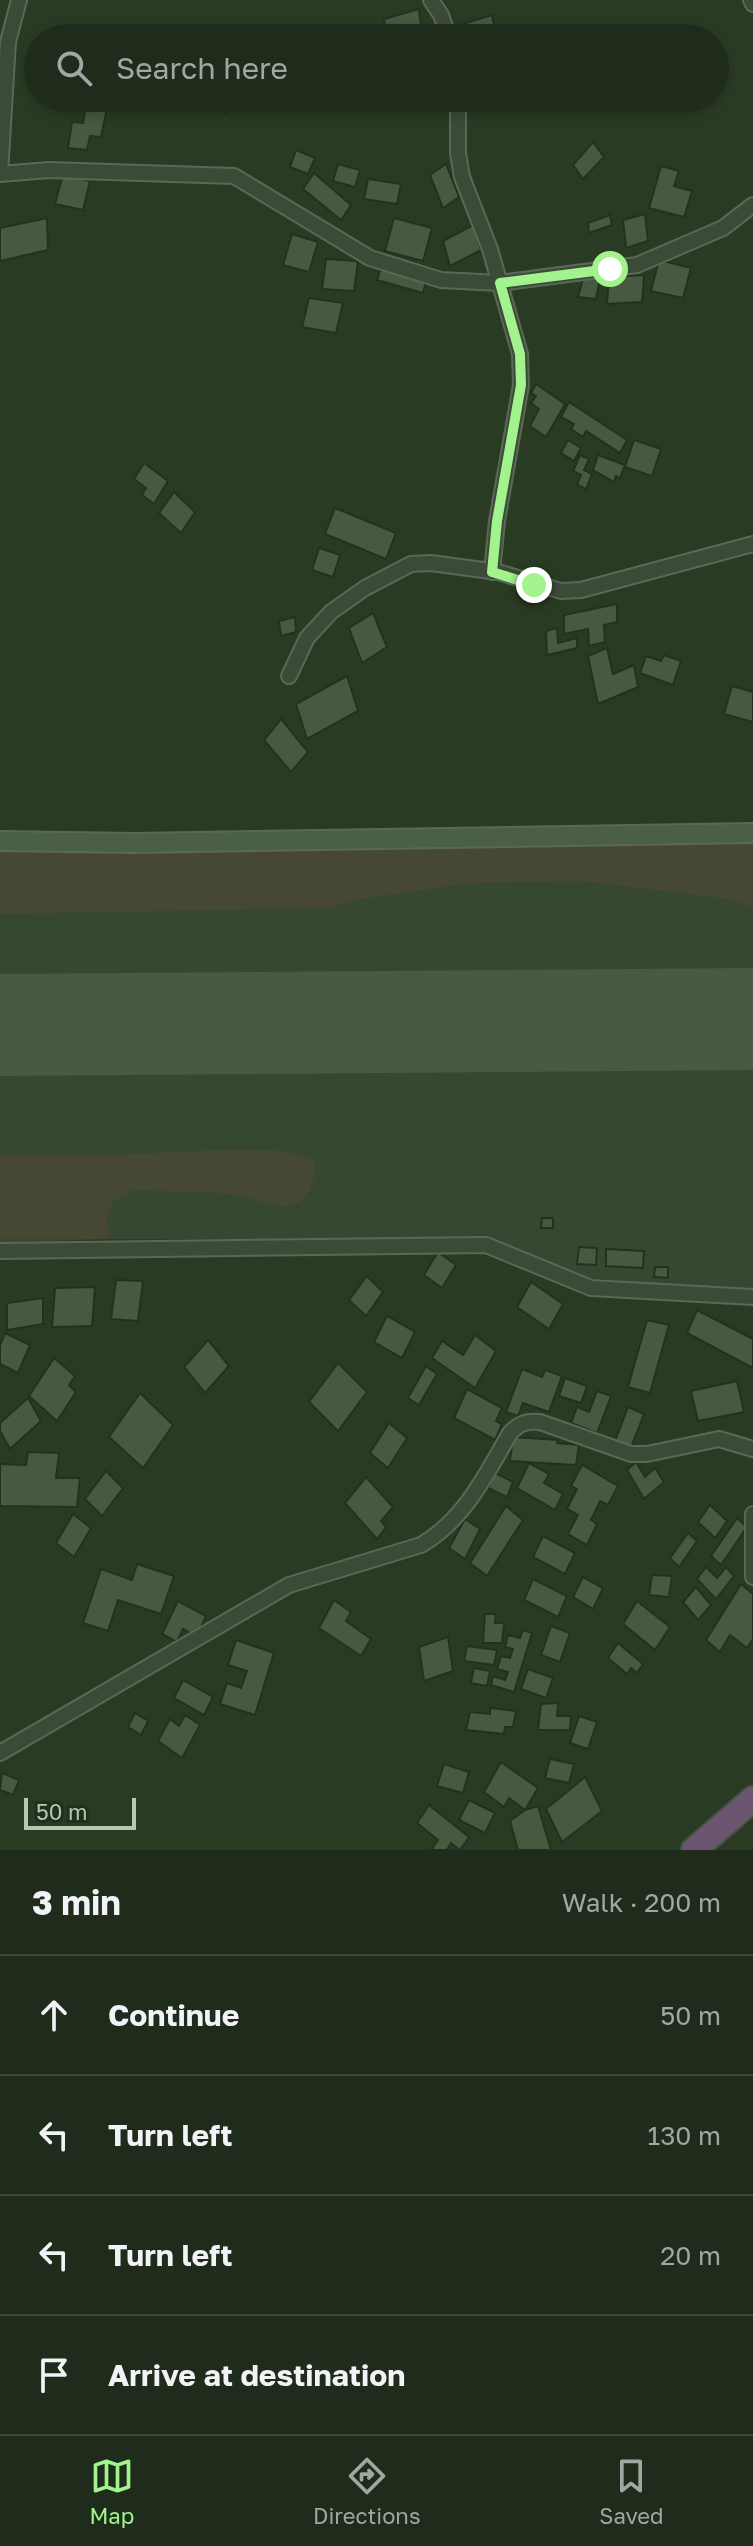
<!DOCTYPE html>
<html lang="en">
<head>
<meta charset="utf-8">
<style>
	body { margin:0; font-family:"Golos Text",sans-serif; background:#283424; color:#f1f3f6 }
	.scale { position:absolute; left:24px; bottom:20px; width:112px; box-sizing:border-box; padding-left:8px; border:4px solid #b7c7b3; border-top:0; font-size:22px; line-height:28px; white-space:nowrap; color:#b7c7b3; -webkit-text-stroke:6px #21301d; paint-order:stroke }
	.stop { position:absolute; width:24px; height:24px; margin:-18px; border:6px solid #a2f28d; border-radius:50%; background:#fff }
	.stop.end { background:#a2f28d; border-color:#fff; box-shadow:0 2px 8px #0008 }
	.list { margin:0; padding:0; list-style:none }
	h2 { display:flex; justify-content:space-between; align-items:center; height:104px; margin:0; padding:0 32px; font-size:34px }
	h2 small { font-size:26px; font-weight:400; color:#a2a7a3 }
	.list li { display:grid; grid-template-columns:52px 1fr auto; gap:24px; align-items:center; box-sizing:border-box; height:120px; padding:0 32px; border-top:2px solid #3d483a }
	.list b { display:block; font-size:30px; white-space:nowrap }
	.list em { font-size:26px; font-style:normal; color:#a2a7a3 }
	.icon { flex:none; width:44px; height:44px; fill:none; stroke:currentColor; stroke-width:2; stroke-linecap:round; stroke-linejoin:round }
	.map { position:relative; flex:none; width:753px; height:1850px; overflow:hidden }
	.search { position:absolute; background:#202c1b; box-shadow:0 4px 12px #0003; left:24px; right:24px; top:24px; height:88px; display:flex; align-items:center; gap:20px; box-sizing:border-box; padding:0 28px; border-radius:44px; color:#a2a7a3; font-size:30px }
	.sheet { height:584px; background:#202c1b }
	nav { display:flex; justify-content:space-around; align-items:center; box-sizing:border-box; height:112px; border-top:2px solid #3d483a; background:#202c1b; font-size:22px; color:#a2a7a3 }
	nav a { display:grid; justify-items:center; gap:4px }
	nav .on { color:#a2f28d }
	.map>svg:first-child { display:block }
	.airport { fill:#374832 }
	.green { fill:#464833 }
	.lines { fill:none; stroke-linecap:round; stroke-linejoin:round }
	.runway { stroke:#485a42; stroke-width:102 }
	.building { fill:#475a40; stroke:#23321f; stroke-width:2 }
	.street-casing { stroke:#5a6956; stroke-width:18 }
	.secondary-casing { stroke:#5a6956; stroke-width:22 }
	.highway-casing { stroke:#475643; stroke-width:28 }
	.street { stroke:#3c4b38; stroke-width:14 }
	.secondary { stroke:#4b5e46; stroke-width:18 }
	.highway { stroke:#6b5571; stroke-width:24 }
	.route { stroke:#a2f28d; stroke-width:10 }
</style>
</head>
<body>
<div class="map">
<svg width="753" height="1850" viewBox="0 0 753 1850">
	<rect width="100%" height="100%" fill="#2a3b24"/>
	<!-- airport -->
	<path class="airport" d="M753 841V1292L587 1278 488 1240 109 1239 0 1243V846Z"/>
	<!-- green -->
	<g class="green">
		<path d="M753 841V907L723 898 583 881 470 883 355 900 330 908 0 914V846Z"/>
		<path d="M218 1150C244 1151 295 1146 315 1162 317 1176 309 1198 295 1204 281 1211 260 1200 246 1197 213 1190 170 1192 135 1190 108 1198 104 1213 109 1239H0V1156L118 1155Z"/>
	</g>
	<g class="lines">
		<!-- runway -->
		<path class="runway" d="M0 1025 753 1019"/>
	</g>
	<!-- building -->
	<g class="building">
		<path d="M419 9 422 35 439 30 440 38H386L384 19Z"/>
		<path d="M492 15 496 38H481V36L462 38 460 25Z"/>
		<path d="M189 26 188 38H157L158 28Z"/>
		<path d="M378 30 379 38H354V35Z"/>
		<path d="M222 98H249L250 104 225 113Z"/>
		<path d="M87 100 108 103 101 137 90 136 87 150 68 148 72 122 83 123Z"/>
		<path d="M593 142 604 157 583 179 573 165Z"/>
		<path d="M296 150 315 158 308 174 290 167Z"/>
		<path d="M338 164 360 170 355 187 333 181Z"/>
		<path d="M446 164 459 197 443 208 430 175Z"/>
		<path d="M661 166 679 171 674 186 692 191 684 217 649 208Z"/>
		<path d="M314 173 351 205 341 220 303 189Z"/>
		<path d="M63 174 90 181 83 210 55 204Z"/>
		<path d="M368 179 401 184 397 204 364 199Z"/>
		<path d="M645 214 648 241 626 248 623 220Z"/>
		<path d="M610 215 612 225 589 233 588 223Z"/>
		<path d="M47 218 48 250 0 261V228Z"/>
		<path d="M394 218 432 228 423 261 385 251Z"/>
		<path d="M473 225 481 250 450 266 443 241Z"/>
		<path d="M292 234 318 242 309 272 283 265Z"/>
		<path d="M326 259 358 261 354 291 322 289Z"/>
		<path d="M659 260 691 268 683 298 651 291Z"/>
		<path d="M382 265 427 277 423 293 377 280Z"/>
		<path d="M644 275 642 302 607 304 609 277Z"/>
		<path d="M583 279H600L596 299 578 297Z"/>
		<path d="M309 298 343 303 336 333 302 327Z"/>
		<path d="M536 384 565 404 546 437 530 426 539 409 531 403 536 396 531 393Z"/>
		<path d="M569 402 627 440 620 453 586 431 583 437 571 429 574 424 561 417Z"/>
		<path d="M568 440 581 448 574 461 561 453Z"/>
		<path d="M634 440 661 449 652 476 625 467Z"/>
		<path d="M580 455 589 459 584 470 592 474 586 489 577 484 581 475 573 471Z"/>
		<path d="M598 455 625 465 620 478 616 476 614 482 593 470Z"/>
		<path d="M144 463 168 481 154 504 142 495 146 488 134 479Z"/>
		<path d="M174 492 195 512 181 533 159 513Z"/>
		<path d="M335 508 396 533 386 559 325 534Z"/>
		<path d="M319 548 340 555 333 577 312 570Z"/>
		<path d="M617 604V622L604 625 605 642 589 646 588 629 564 634V615Z"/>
		<path d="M373 613 387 647 362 663 349 628Z"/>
		<path d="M295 617 296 632 281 636 279 621Z"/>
		<path d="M557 628 558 643 577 638V648L547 655 546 631Z"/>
		<path d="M607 648 613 674 634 665 638 687 598 704 588 656Z"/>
		<path d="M664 655 681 661 673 685 640 673 646 656 661 661Z"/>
		<path d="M347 676 358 711 307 739 296 704Z"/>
		<path d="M732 686 753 692V722L724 714Z"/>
		<path d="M281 719 308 752 291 772 264 740Z"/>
		<path d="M542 1218H553V1228H541Z"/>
		<path d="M579 1247 597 1248 596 1265 577 1264Z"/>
		<path d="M606 1249 644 1251 643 1268 606 1266Z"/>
		<path d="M438 1252 456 1265 442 1288 424 1275Z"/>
		<path d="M655 1267H668V1278L654 1277Z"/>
		<path d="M367 1276 383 1292 366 1316 349 1300Z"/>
		<path d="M116 1280 143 1281 138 1321 111 1319Z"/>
		<path d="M531 1282 563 1304 549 1329 517 1307Z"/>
		<path d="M95 1287 92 1326 52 1327 55 1288Z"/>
		<path d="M43 1298V1324L7 1330V1303Z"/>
		<path d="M697 1310 753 1339V1368L687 1333Z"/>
		<path d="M387 1316 415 1332 402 1358 374 1342Z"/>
		<path d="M647 1320 669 1325 650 1393 628 1387Z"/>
		<path d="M5 1333 30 1345 18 1373 0 1364V1345Z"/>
		<path d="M475 1335 496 1351 475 1388 432 1358 442 1341 463 1355Z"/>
		<path d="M208 1340 229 1366 205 1393 184 1367Z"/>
		<path d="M54 1358 75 1376 69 1385 76 1392 57 1421 29 1396Z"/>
		<path d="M338 1363 367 1392 338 1431 309 1402Z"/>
		<path d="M426 1366 437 1374 419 1405 408 1398Z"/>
		<path d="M522 1369 542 1377 545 1370 562 1376 549 1412 523 1403 518 1416 506 1412Z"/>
		<path d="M565 1378 587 1386 581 1403 559 1396Z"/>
		<path d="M737 1381 744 1412 698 1421 691 1391Z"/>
		<path d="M467 1389 502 1408 496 1421 502 1424 495 1440 454 1418Z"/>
		<path d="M597 1391 611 1396 597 1433 571 1423 577 1407 589 1412Z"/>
		<path d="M140 1393 173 1425 143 1468 109 1437Z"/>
		<path d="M28 1398 41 1421 10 1449 0 1431V1423Z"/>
		<path d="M628 1407 644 1414 630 1450 614 1444Z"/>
		<path d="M389 1423 407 1438 388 1468 370 1453Z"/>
		<path d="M513 1437 558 1440 557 1443 579 1445 576 1465 510 1461Z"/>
		<path d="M28 1452 59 1453 56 1478H80L77 1507 0 1506V1464L26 1465Z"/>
		<path d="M636 1462 645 1477 655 1468 664 1482 644 1499 627 1470Z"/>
		<path d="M529 1463 549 1474 544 1483 563 1494 555 1510 517 1488Z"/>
		<path d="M582 1465 618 1486 608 1505 600 1501 591 1520 597 1524 587 1545 568 1534 578 1515 567 1509 577 1489 571 1486Z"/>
		<path d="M106 1471 123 1488 102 1516 85 1499Z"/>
		<path d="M495 1473 513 1482 507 1497 488 1488Z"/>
		<path d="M366 1477 393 1507 381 1521 386 1527 377 1539 345 1503Z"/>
		<path d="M710 1505 727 1521 715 1538 698 1522Z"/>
		<path d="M506 1506 523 1520 487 1576 470 1563Z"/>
		<path d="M73 1514 91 1528 74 1557 56 1543Z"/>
		<path d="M737 1518 747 1527 721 1565 711 1556Z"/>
		<path d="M465 1519 480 1529 465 1559 449 1548Z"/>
		<path d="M688 1533 697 1541 679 1567 670 1558Z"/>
		<path d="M543 1536 575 1553 565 1574 533 1557Z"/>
		<path d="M137 1564 174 1576 161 1614 118 1600 108 1631 83 1623 101 1569 132 1580Z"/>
		<path d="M706 1567 717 1578 726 1567 734 1576 716 1599 697 1579Z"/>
		<path d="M652 1575 672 1576 669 1597 649 1595Z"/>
		<path d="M583 1577 603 1588 593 1609 573 1597Z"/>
		<path d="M533 1579 567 1596 558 1617 524 1600Z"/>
		<path d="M741 1584 753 1594V1639L747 1648 730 1635 720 1652 706 1640Z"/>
		<path d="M696 1587 711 1605 698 1620 683 1602Z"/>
		<path d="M334 1600 351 1612 346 1621 371 1639 361 1656 319 1628Z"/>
		<path d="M178 1601 206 1616 197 1637 183 1629 177 1642 162 1634Z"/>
		<path d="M637 1601 670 1627 655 1650 623 1624Z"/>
		<path d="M485 1614H496L495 1623H504L502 1643H483Z"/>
		<path d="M551 1626 570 1633 560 1662 541 1655Z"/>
		<path d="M523 1630 532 1633 514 1692 491 1685 493 1676 505 1680 508 1672 497 1669 501 1656 510 1658 513 1649 505 1647 508 1635 520 1638Z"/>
		<path d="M448 1637 453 1671 424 1681 419 1647Z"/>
		<path d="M236 1640 274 1653 255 1715 220 1704 227 1683 241 1688 247 1671 228 1665Z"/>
		<path d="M618 1643 643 1664 637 1673 631 1668 627 1674 608 1658Z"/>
		<path d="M467 1646 497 1650 494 1665 464 1661Z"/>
		<path d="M474 1668 490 1671 487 1686 471 1683Z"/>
		<path d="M528 1669 553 1678 546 1698 521 1689Z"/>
		<path d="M183 1680 213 1697 204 1715 174 1698Z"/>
		<path d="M558 1703 557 1716H571L570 1730H538L541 1704Z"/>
		<path d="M490 1708 516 1711 513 1727H505L504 1734 466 1730 470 1712 490 1714Z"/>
		<path d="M135 1713 148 1721 141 1735 128 1727Z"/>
		<path d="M185 1715 200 1725 182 1758 158 1741 170 1719 179 1726Z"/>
		<path d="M579 1716 597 1722 588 1749 570 1743Z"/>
		<path d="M550 1759 574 1764 569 1783 545 1778Z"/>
		<path d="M501 1762 538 1788 525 1810 509 1798 504 1807 484 1792Z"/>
		<path d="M444 1764 469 1772 463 1793 437 1786Z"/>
		<path d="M2 1773 19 1780 13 1795 0 1790Z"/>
		<path d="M585 1777 602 1811 562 1842 546 1809Z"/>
		<path d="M469 1800 495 1813 485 1833 459 1820Z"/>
		<path d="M429 1805 469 1837 460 1850 451 1843 447 1850H431L438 1840 417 1823Z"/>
		<path d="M538 1806 551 1850H518L510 1821 525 1810Z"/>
	</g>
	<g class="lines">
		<!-- street casing -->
		<g class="street-casing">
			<g id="street">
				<path d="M19 0 8 42 0 174 49 170 234 176 370 258 441 280 500 283 637 265 723 228 753 205"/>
				<path d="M431 0 441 15 449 38"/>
				<path d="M751 0 753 4"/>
				<path d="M458 98V153L462 177 490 249 520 354 521 385 497 521 492 572"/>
				<path d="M289 676 307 638 331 612 365 588 411 564 431 563 498 572 561 591 581 590 753 544"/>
				<path d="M0 1251 486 1245 591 1288 753 1297"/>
				<path d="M753 1514V1577"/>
				<path d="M0 1753 289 1585 421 1545C464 1520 486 1475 510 1433 520 1423 526 1421 540 1422L631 1454H647L719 1439 753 1449"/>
			</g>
		</g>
		<!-- secondary casing -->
		<g class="secondary-casing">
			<path id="secondary" d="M0 841 134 843 753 833"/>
		</g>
		<!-- highway casing -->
		<g class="highway-casing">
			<path id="highway" d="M694 1850 753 1799"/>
		</g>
		<!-- street -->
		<use href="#street" class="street"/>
		<!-- secondary -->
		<use href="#secondary" class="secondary"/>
		<!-- highway -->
		<use href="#highway" class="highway"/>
	</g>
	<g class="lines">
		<!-- route -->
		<path class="route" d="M534 585 492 572 497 521 521 385 520 354 500 283 610 269"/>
	</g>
</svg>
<div class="scale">50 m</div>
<div class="stop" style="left:610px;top:269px"></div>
<div class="stop end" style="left:534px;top:585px"></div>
<div class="search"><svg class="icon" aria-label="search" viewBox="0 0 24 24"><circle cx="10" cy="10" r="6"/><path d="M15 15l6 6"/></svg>Search here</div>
</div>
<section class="sheet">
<h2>3 min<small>Walk · 200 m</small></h2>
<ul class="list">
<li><svg class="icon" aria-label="ahead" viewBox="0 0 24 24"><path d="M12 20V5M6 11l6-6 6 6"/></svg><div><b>Continue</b></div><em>50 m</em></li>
<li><svg class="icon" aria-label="left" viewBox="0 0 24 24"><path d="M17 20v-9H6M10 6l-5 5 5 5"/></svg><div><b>Turn left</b></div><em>130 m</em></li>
<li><svg class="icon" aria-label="left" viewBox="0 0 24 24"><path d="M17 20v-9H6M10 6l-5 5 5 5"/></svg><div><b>Turn left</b></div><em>20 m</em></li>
<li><svg class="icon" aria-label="arrive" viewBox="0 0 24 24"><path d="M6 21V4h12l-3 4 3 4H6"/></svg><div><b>Arrive at destination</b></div></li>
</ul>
</section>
<nav>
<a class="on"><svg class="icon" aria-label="map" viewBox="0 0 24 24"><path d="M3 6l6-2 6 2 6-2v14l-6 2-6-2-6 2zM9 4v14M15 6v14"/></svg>Map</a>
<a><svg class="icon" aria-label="directions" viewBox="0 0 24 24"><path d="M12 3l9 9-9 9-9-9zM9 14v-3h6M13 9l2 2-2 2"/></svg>Directions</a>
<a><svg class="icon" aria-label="saved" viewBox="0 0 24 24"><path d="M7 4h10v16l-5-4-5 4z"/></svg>Saved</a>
</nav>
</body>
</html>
